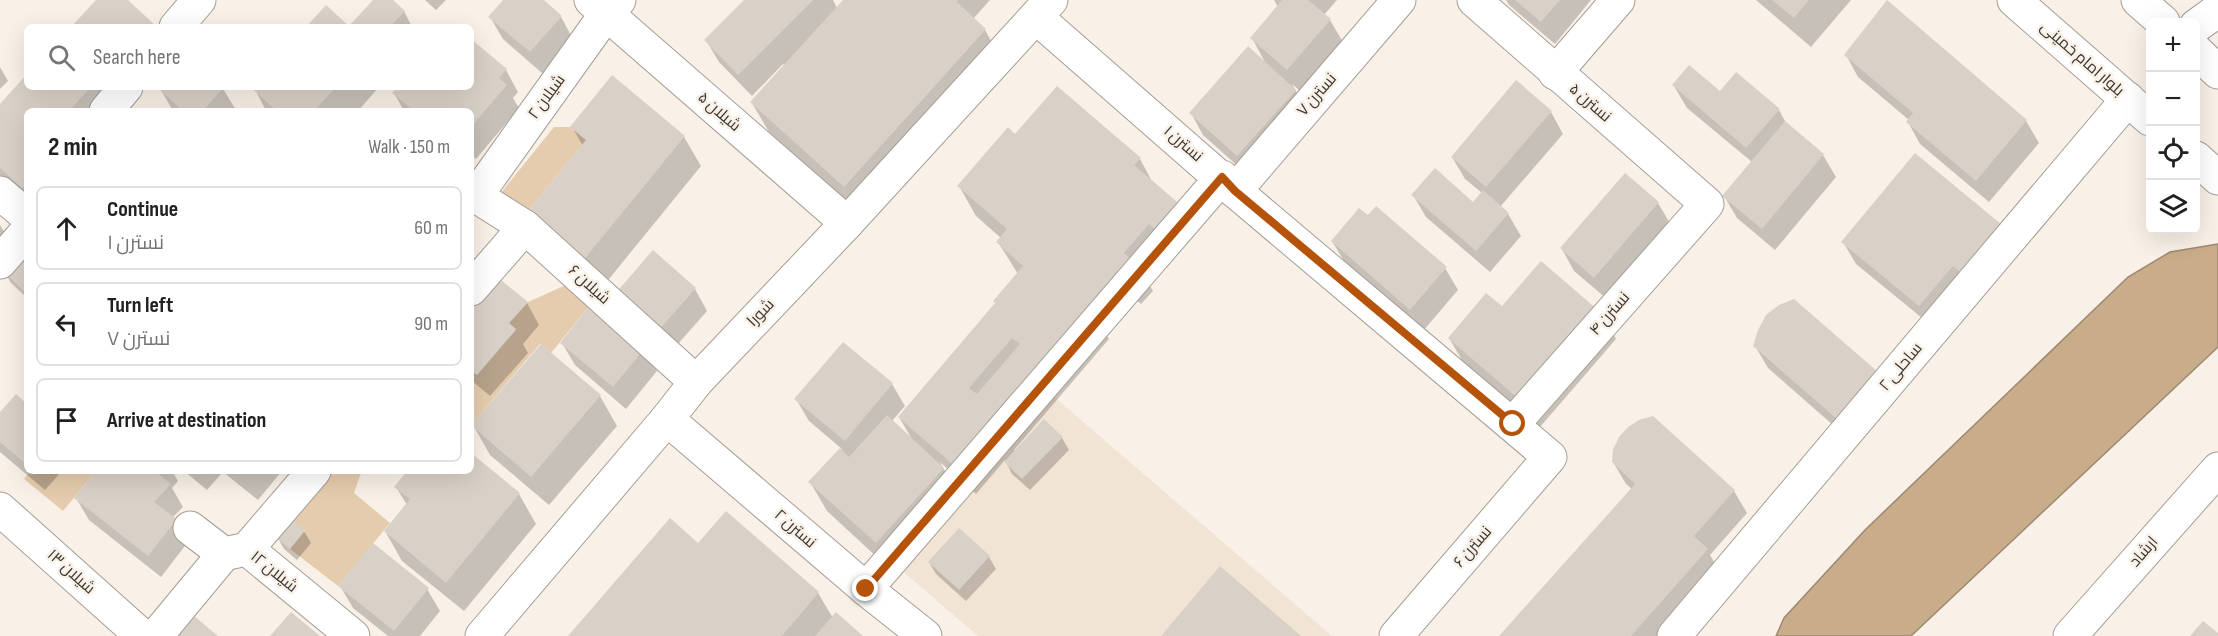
<!DOCTYPE html>
<html lang="en">
<head>
<meta charset="utf-8">
<style>
	body { margin:0; font-family:"Sofia Sans Condensed",Cairo,sans-serif; background:#f2f2f2; color:#202124 }
	.controls { position:absolute; right:18px; top:18px; display:grid; overflow:hidden; border-radius:9px; box-shadow:0 6px 24px #0002 }
	.controls button { width:54px; height:54px; display:grid; place-items:center; padding:0; border:0; border-bottom:2px solid #e0e0e0; background:#fff; color:#202124; font:30px sans-serif }
	.stop { position:absolute; width:18px; height:18px; margin:-14px; border:4px solid #b45309; border-radius:50%; background:#fff }
	.stop.end { background:#b45309; border-color:#fff; box-shadow:0 2px 6px #0008 }
	.list { margin:0; padding:0; list-style:none }
	h2 { display:flex; justify-content:space-between; align-items:center; height:78px; margin:0; padding:0 24px; font-size:26px }
	h2 small { font-size:20px; font-weight:400; color:#757577 }
	.list li { display:grid; grid-template-columns:39px 1fr auto; gap:18px; align-items:center; box-sizing:border-box; height:84px; margin:0 12px 12px; padding:0 12px; border:2px solid #e0e0e0; border-radius:9px }
	.list b { display:block; font-size:22px; white-space:nowrap }
	.list p { margin:0; font-size:20px; white-space:nowrap; color:#757577 }
	.list em { font-size:20px; font-style:normal; color:#757577 }
	.icon { flex:none; width:33px; height:33px; fill:none; stroke:currentColor; stroke-width:2; stroke-linecap:round; stroke-linejoin:round }
	.map { position:relative; flex:none; width:2218px; height:636px; overflow:hidden }
	.search { position:absolute; background:#fff; box-shadow:0 6px 24px #0002; left:24px; top:24px; width:450px; height:66px; display:flex; align-items:center; gap:15px; box-sizing:border-box; padding:0 21px; border-radius:9px; color:#757577; font-size:22px }
	.panel { position:absolute; background:#fff; box-shadow:0 6px 24px #0002; left:24px; top:108px; width:450px; height:366px; border-radius:9px }
	.map>svg:first-child { display:block }
	.built { fill:#f2e4d4 }
	.green { fill:#e5ccae }
	.water { fill:#c9ac8a; stroke:#9e8870; stroke-width:1.5 }
	.shadow { fill:#0003 }
	.building { fill:#d9d1c7; fill-rule:evenodd }
	.lines { fill:none; stroke-linecap:round; stroke-linejoin:round }
	.street-casing { stroke:#a59e95; stroke-width:35 }
	.secondary-casing { stroke:#a59e95; stroke-width:35 }
	.street { stroke:#fff; stroke-width:33 }
	.secondary { stroke:#fff; stroke-width:33 }
	.route { stroke:#b45309; stroke-width:8 }
	.labels { text-anchor:middle; dominant-baseline:central; stroke-width:5; stroke-linejoin:round; paint-order:stroke }
	.street-label { font-size:16px; fill:#383532; stroke:#f9f1e7 }
</style>
</head>
<body>
<div class="map">
<svg width="2218" height="636" viewBox="0 0 2218 636">
	<rect width="100%" height="100%" fill="#f9f1e7"/>
	<!-- built -->
	<path class="built" d="M1052 395 1332 636H978L900 569Z"/>
	<!-- green -->
	<g class="green">
		<path d="M554 127H570L586 140 525 215 500 194Z"/>
		<path d="M568 284 592 303 551 353 540 344 471 425V370L477 375 516 330 509 323 528 302Z"/>
		<path d="M31 471H96L63 511 24 479Z"/>
		<path d="M329 471H359L361 473 354 493 390 523 338 586 290 549 305 531 290 519Z"/>
	</g>
	<!-- water -->
	<path class="water" d="M2218 244V347L1911 636H1776L1784 618 1865 530 2128 277 2170 252Z"/>
	<!-- shadow -->
	<g class="shadow">
		<path d="M375 0H391L404 11 412 27H350Z"/>
		<path d="M425 0H446L436 10Z"/>
		<path d="M505 0H541L561 17 573 39 543 74 503 39 490 17Z"/>
		<path d="M747 0H833L837 8 845 0H990L973 19 985 30 1002 60 862 216 769 132 752 103 785 66 783 64 752 96 719 62 706 40Z"/>
		<path d="M1274 0H1337L1324 15 1330 20 1343 42 1300 91 1292 84 1308 113 1250 177 1203 135 1191 113 1266 64 1252 38 1278 7Z"/>
		<path d="M1506 0H1591L1555 44 1509 5Z"/>
		<path d="M1756 0H1851L1811 47Z"/>
		<path d="M471 41 506 70 518 92 513 98 519 108 476 159 471 155V111H404L394 93 399 87H471Z"/>
		<path d="M1846 55 2026 121 2039 143 1989 202 1920 144 1908 122 1909 120 1858 77Z"/>
		<path d="M0 67 8 81 0 89Z"/>
		<path d="M27 77V87H141L102 111H27V202L0 177V107Z"/>
		<path d="M1674 86 1720 93 1779 110 1787 125 1823 155 1836 177 1775 250 1737 218 1724 196 1752 162 1687 108Z"/>
		<path d="M163 87H222L236 110 173 111 161 90Z"/>
		<path d="M254 87H379L358 111H266Z"/>
		<path d="M1057 88 1140 159 1154 185 1182 208 1141 270 1153 291 1141 304 1133 297 1104 330 1109 339 1014 450 1016 452 1062 438 1069 450 1030 490 1012 474 1005 460 976 494 940 462 960 499 893 572 827 511 810 482 842 449 809 421 796 399 892 384 905 406 891 422 913 441 899 417 997 304 1018 274 998 242 1001 238 976 216 959 186 1016 136Z"/>
		<path d="M1551 112 1563 134 1500 207 1508 214 1521 236 1490 272 1426 217 1413 195 1473 204 1482 193 1465 179 1452 157Z"/>
		<path d="M572 127 684 137 701 166 600 290 544 244 583 146Z"/>
		<path d="M1625 175 1658 203 1671 225 1607 299 1574 271 1562 249Z"/>
		<path d="M0 225 12 245 0 257Z"/>
		<path d="M2005 230 1933 327 1856 264 1843 242Z"/>
		<path d="M1332 241 1445 268 1458 290 1423 331 1345 263Z"/>
		<path d="M471 255 527 303 539 325 523 344 528 353 490 396 471 380Z"/>
		<path d="M27 260V298L11 283 4 271Z"/>
		<path d="M695 289 707 311 670 353 629 317Z"/>
		<path d="M1503 308 1604 316 1616 339 1540 427 1462 360 1449 338Z"/>
		<path d="M562 343 644 349 657 371 626 409 575 365Z"/>
		<path d="M541 346 600 396 617 426 549 505 490 455 473 425Z"/>
		<path d="M1755 346 1877 373 1850 440 1768 368Z"/>
		<path d="M27 406V471H62L45 490 0 452V414Z"/>
		<path d="M471 455 519 494 536 524 464 611 402 561 385 531 407 505 396 487 409 471H471Z"/>
		<path d="M1613 462 1734 491 1747 513 1710 555 1720 572 1663 636H1501L1632 489 1626 484Z"/>
		<path d="M98 471H172L178 481 172 488 183 507 172 518 188 542 161 577 89 520 76 498Z"/>
		<path d="M184 471H282L258 500 223 472 207 490Z"/>
		<path d="M726 513 818 593 833 618 861 636H570L698 545Z"/>
		<path d="M290 521 304 531 311 543 297 560 284 549 277 537Z"/>
		<path d="M959 530 989 557 996 569 966 601 936 574 929 562Z"/>
		<path d="M340 586 427 589 440 611 420 636H388L353 608Z"/>
	</g>
	<!-- building -->
	<g class="building">
		<path d="M96 0H128L157 27H71Z"/>
		<path d="M373 0H393L405 11 390 27H306L326 5 349 26Z"/>
		<path d="M503 0H544L562 16 530 52 488 17Z"/>
		<path d="M744 0H813L738 75 704 40Z"/>
		<path d="M843 0H958L957 2 986 29 844 187 750 102Z"/>
		<path d="M1282 0H1308L1331 19 1287 70 1250 38Z"/>
		<path d="M1515 0H1560L1541 22Z"/>
		<path d="M1772 0H1809L1794 18Z"/>
		<path d="M1887 0 2027 120 1976 181 1906 122 1913 113 1844 55Z"/>
		<path d="M471 39 507 69 499 78 507 85 471 127V111H414L392 93 397 87H471Z"/>
		<path d="M1248 46 1296 90 1237 156 1189 113Z"/>
		<path d="M1689 65 1720 91 1736 72 1780 109 1746 148 1672 85Z"/>
		<path d="M27 74V87H91L69 111H27V183L22 188 0 168V104Z"/>
		<path d="M612 75 685 136 582 262 525 215 586 140 570 127Z"/>
		<path d="M1516 80 1552 111 1486 187 1451 157Z"/>
		<path d="M1057 86 1141 158 1134 165 1183 207 1159 233 1149 224 1124 253 1141 268 963 473 898 417 995 303 993 301 1023 266 996 242 1007 229 957 186 1008 127 1015 134ZM1012 338 1020 344 977 394 969 388Z"/>
		<path d="M161 87H224L203 111H183L159 89Z"/>
		<path d="M250 87H336L314 111H277Z"/>
		<path d="M1785 121 1824 154 1762 229 1722 196Z"/>
		<path d="M1915 153 2007 229 1967 278 1953 266 1919 306 1841 242Z"/>
		<path d="M1435 168 1473 202 1483 190 1509 213 1476 251 1411 195Z"/>
		<path d="M1625 173 1659 202 1594 278 1560 248Z"/>
		<path d="M1376 206 1447 267 1410 310 1331 241 1359 208 1368 215Z"/>
		<path d="M653 250 696 288 657 332 614 295Z"/>
		<path d="M20 252 27 258V294L3 271Z"/>
		<path d="M1541 261 1605 316 1527 406 1448 338 1486 293 1502 306Z"/>
		<path d="M496 276 528 302 509 323 516 329 477 375 471 370V304Z"/>
		<path d="M1794 299 1878 372 1837 419 1753 346 1758 330 1766 315 1779 305Z"/>
		<path d="M592 303 645 348 613 387 560 343Z"/>
		<path d="M843 342 893 383 845 441 794 399Z"/>
		<path d="M541 344 601 395 531 477 471 425Z"/>
		<path d="M16 394 27 404V465L0 442V412Z"/>
		<path d="M887 415 944 468 876 543 808 482 840 448 849 457Z"/>
		<path d="M1653 416 1735 490 1694 536 1708 549 1631 636H1499L1635 484 1612 462 1613 450 1619 437 1628 427 1639 420Z"/>
		<path d="M1044 419 1063 437 1022 479 1004 462Z"/>
		<path d="M471 453 520 493 446 583 384 531 410 499 394 487 407 471H471Z"/>
		<path d="M96 471H155L171 484 154 502 177 519 148 556 74 498Z"/>
		<path d="M726 511 819 592 782 636H568L670 518 698 543Z"/>
		<path d="M290 519 305 530 290 549 275 537Z"/>
		<path d="M959 528 990 556 959 590 928 562Z"/>
		<path d="M373 543 429 588 394 631 338 586Z"/>
		<path d="M1220 566 1301 636H1161Z"/>
		<path d="M291 612 320 636H270Z"/>
		<path d="M836 612 863 636H815Z"/>
		<path d="M194 616 218 636H177Z"/>
		<path d="M2203 621 2218 633V636H2190Z"/>
	</g>
	<g class="lines">
		<!-- street casing -->
		<g class="street-casing">
			<g id="street">
				<path d="M591 0 847 223"/>
				<path d="M1474 0 1707 204 1513 424"/>
				<path d="M1036 17 1235 191 1550 457 1396 636"/>
				<path d="M176 27 199 0"/>
				<path d="M1555 73 1618 0"/>
				<path d="M106 111 126 87"/>
				<path d="M1235 191 1399 0"/>
				<path d="M0 193 27 216"/>
				<path d="M471 195 476 196 525 227 696 382"/>
				<path d="M476 196 606 14 619 0"/>
				<path d="M0 262 27 231"/>
				<path d="M471 289 525 227"/>
				<path d="M667 419 866 589 925 636"/>
				<path d="M0 509 142 636"/>
				<path d="M190 528 224 554 247 549 353 636"/>
				<path d="M247 549 314 471"/>
				<path d="M866 589 1222 177"/>
				<path d="M156 636 224 554"/>
				<path d="M2070 636 2218 469"/>
			</g>
		</g>
		<!-- secondary casing -->
		<g class="secondary-casing">
			<g id="secondary">
				<path d="M2014 0 2150 119"/>
				<path d="M2138 0 2163 22"/>
				<path d="M2196 26 2218 10"/>
				<path d="M2196 51 2218 72"/>
				<path d="M2196 158 2218 178"/>
				<path d="M482 636 667 419 696 382 847 223 1051 0"/>
				<path d="M1674 636 2128 99"/>
			</g>
		</g>
		<!-- street -->
		<use href="#street" class="street"/>
		<!-- secondary -->
		<use href="#secondary" class="secondary"/>
	</g>
	<g class="lines">
		<!-- route -->
		<path class="route" d="M866 589 1222 177 1235 191 1513 424"/>
	</g>
	<g class="labels">
		<!-- street labels -->
		<g class="street-label">
			<text transform="translate(2082 59) rotate(41)">بلوار امام خمینی</text>
			<text transform="translate(1317 95) rotate(-49)">نسترن ۷</text>
			<text transform="translate(547 97) rotate(-54)">شیلان ۲</text>
			<text transform="translate(1590 103) rotate(41)">نسترن ۵</text>
			<text transform="translate(719 112) rotate(41)">شیلان ۵</text>
			<text transform="translate(1183 144) rotate(41)">نسترن ۱</text>
			<text transform="translate(589 285) rotate(42)">شیلان ۶</text>
			<text transform="translate(761 313) rotate(-46)">شورا</text>
			<text transform="translate(1610 314) rotate(-49)">نسترن ۴</text>
			<text transform="translate(1901 367) rotate(-50)">ساحلی ۲</text>
			<text transform="translate(795 529) rotate(41)">نسترن ۲</text>
			<text transform="translate(1473 547) rotate(-49)">نسترن ۶</text>
			<text transform="translate(2144 552) rotate(-49)">ارشاد</text>
			<text transform="translate(71 572) rotate(42)">شیلان ۱۳</text>
			<text transform="translate(274 572) rotate(39)">شیلان ۱۲</text>
		</g>
	</g>
</svg>
<div class="controls">
<button>+</button>
<button>−</button>
<button><svg class="icon" aria-label="locate" viewBox="0 0 24 24"><circle cx="12" cy="12" r="6"/><path d="M12 2v4M12 18v4M2 12h4M18 12h4"/></svg></button>
<button><svg class="icon" aria-label="layers" viewBox="0 0 24 24"><path d="M12 4l9 5-9 5-9-5zM3 14l9 5 9-5"/></svg></button>
</div>
<div class="stop" style="left:1513px;top:424px"></div>
<div class="stop end" style="left:866px;top:589px"></div>
<div class="search"><svg class="icon" aria-label="search" viewBox="0 0 24 24"><circle cx="10" cy="10" r="6"/><path d="M15 15l6 6"/></svg>Search here</div>
<section class="panel">
<h2>2 min<small>Walk · 150 m</small></h2>
<ul class="list">
<li><svg class="icon" aria-label="ahead" viewBox="0 0 24 24"><path d="M12 20V5M6 11l6-6 6 6"/></svg><div><b>Continue</b><p>نسترن ۱</p></div><em>60 m</em></li>
<li><svg class="icon" aria-label="left" viewBox="0 0 24 24"><path d="M17 20v-9H6M10 6l-5 5 5 5"/></svg><div><b>Turn left</b><p>نسترن ۷</p></div><em>90 m</em></li>
<li><svg class="icon" aria-label="arrive" viewBox="0 0 24 24"><path d="M6 21V4h12l-3 4 3 4H6"/></svg><div><b>Arrive at destination</b></div></li>
</ul>
</section>
</div>
</body>
</html>
